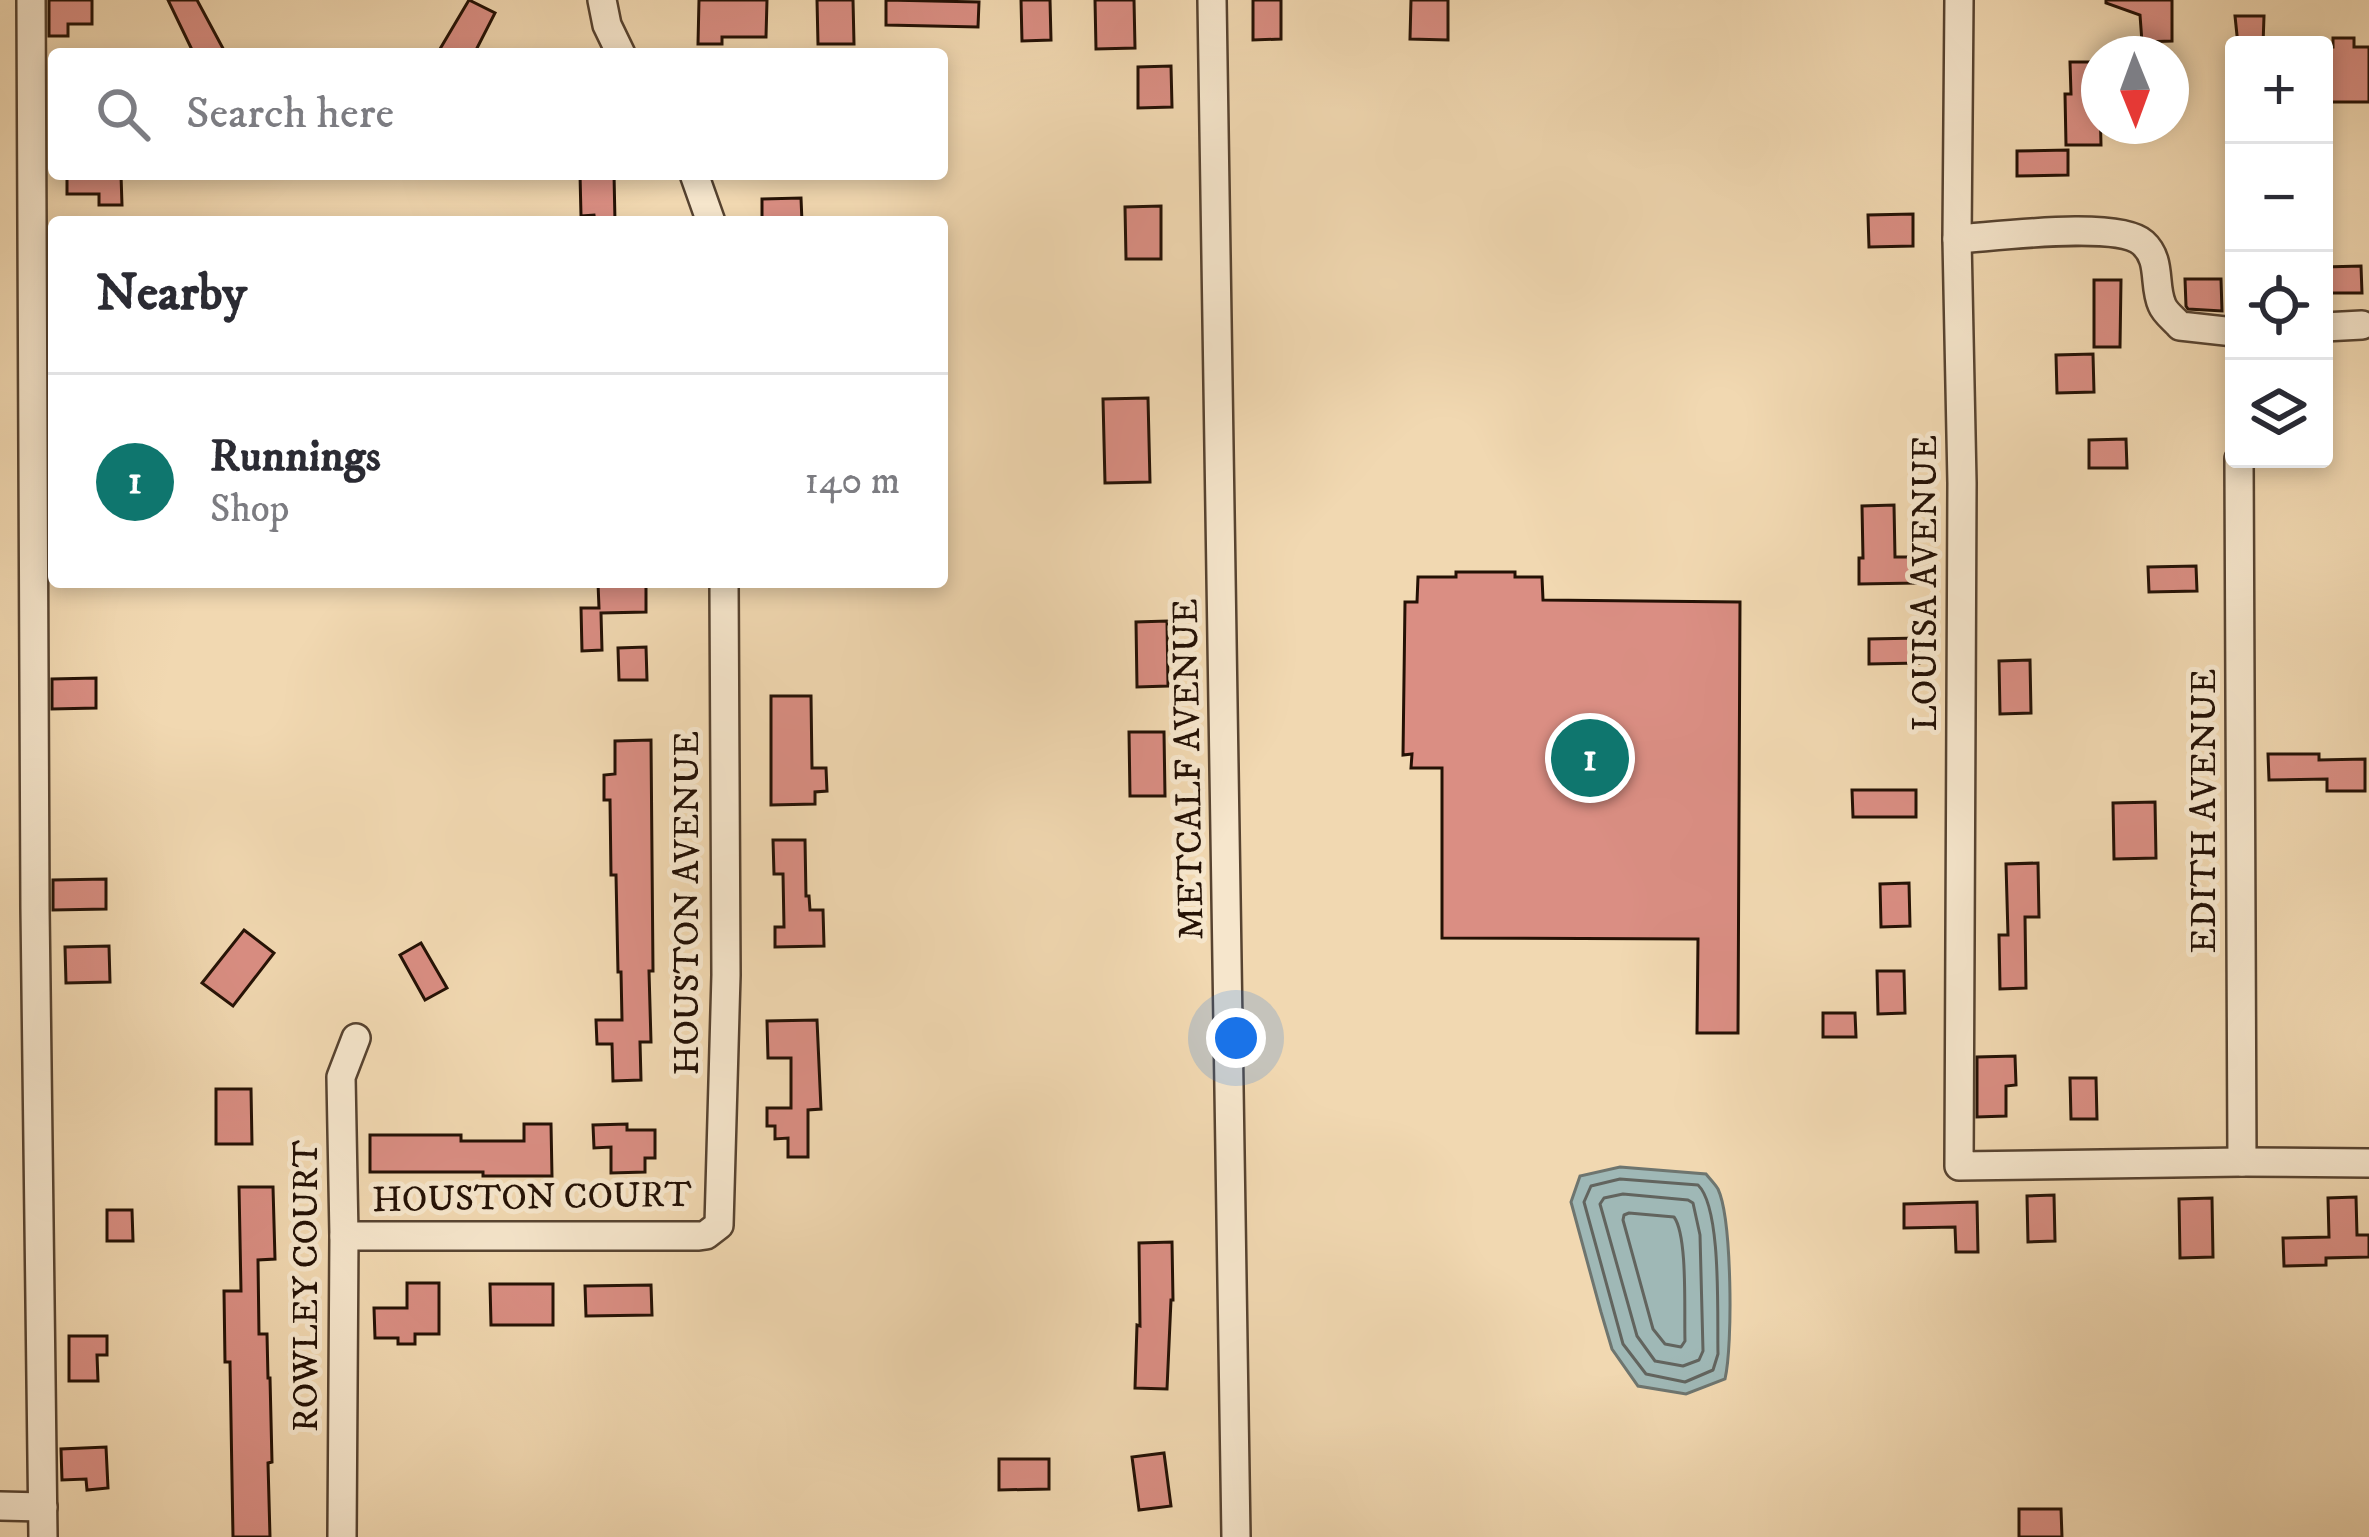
<!DOCTYPE html>
<html lang="en">
<head>
<meta charset="utf-8">
<style>
	body { margin:0; font-family:"IM FELL DW Pica",serif; background:#f7f7f7; color:#2b2b33 }
	.controls { position:absolute; right:36px; top:36px; display:grid; overflow:hidden; border-radius:12px; box-shadow:0 6px 18px #0003 }
	.controls button { width:108px; height:108px; display:grid; place-items:center; padding:0; border:0; border-bottom:3px solid #e1e1e2; background:#fff; color:#2b2b33; font:60px sans-serif }
	.compass { position:absolute; left:2081px; top:36px; width:108px; height:108px; border-radius:50%; background:#fff; box-shadow:0 6px 18px #0003; rotate:179deg }
	.you { position:absolute; left:1236px; top:1038px; width:42px; height:42px; margin:-30px; border:9px solid #fff; border-radius:50%; background:#1a73e8; box-shadow:0 0 0 18px #1a73e833 }
	.badge { display:grid; place-items:center; width:78px; height:78px; border-radius:50%; background:#0f766e; color:#fff; font-size:39px; font-weight:700 }
	.pin { position:absolute; translate:-50% -50%; border:6px solid #fff; box-shadow:0 3px 12px #0006 }
	.list { margin:0; padding:0; list-style:none }
	h2 { display:flex; justify-content:space-between; align-items:center; height:156px; margin:0; padding:0 48px; font-size:51px }
	h2 small { font-size:39px; font-weight:400; color:#7c7c81 }
	.list li { display:grid; grid-template-columns:78px 1fr auto; gap:36px; align-items:center; box-sizing:border-box; height:216px; padding:0 48px; border-top:3px solid #e1e1e2 }
	.list b { display:block; font-size:45px; white-space:nowrap }
	.list p { margin:0; font-size:39px; white-space:nowrap; color:#7c7c81 }
	.list em { font-size:39px; font-style:normal; color:#7c7c81 }
	.icon { flex:none; width:66px; height:66px; fill:none; stroke:currentColor; stroke-width:2; stroke-linecap:round; stroke-linejoin:round }
	.map { position:relative; flex:none; width:2369px; height:1537px; overflow:hidden }
	.search { position:absolute; background:#fff; box-shadow:0 6px 18px #0003; left:48px; top:48px; width:900px; height:132px; display:flex; align-items:center; gap:30px; box-sizing:border-box; padding:0 42px; border-radius:12px; color:#7c7c81; font-size:45px }
	.panel { position:absolute; background:#fff; box-shadow:0 6px 18px #0003; left:48px; top:216px; width:900px; height:372px; border-radius:12px }
	.map>svg:first-child { display:block }
	.water { fill:#9fb8b6; stroke:#6e756f; stroke-width:3 }
	.lines { fill:none; stroke-linecap:round; stroke-linejoin:round }
	.shore { stroke:#62645e; stroke-width:3 }
	.building { fill:#da8e83; stroke:#241105; stroke-width:3 }
	.minor-casing { stroke:#574330; stroke-width:32 }
	.minor { stroke:#f6e6cc; stroke-width:27 }
	.labels { text-anchor:middle; dominant-baseline:central; stroke-width:10; stroke-linejoin:round; paint-order:stroke }
	.street-label { font-size:36px; fill:#241105; stroke:#f6e6cc }
</style>
</head>
<body>
<div class="map">
<svg width="2369" height="1537" viewBox="0 0 2369 1537">
	<rect width="100%" height="100%" fill="#f1d8b1"/>
	<filter id="stains"><feTurbulence type="fractalNoise" baseFrequency=".00167" numOctaves="4"/><feColorMatrix values="0 0 0 0 .2 0 0 0 0 .09 0 0 0 0 .02 0 0 0 .5 -.17"/></filter>
	<radialGradient id="worn" r=".72"><stop offset=".6" stop-color="#630" stop-opacity="0"/><stop offset="1" stop-color="#630" stop-opacity=".3"/></radialGradient>
	<!-- water -->
	<path class="water" d="M1620 1167 1706 1174C1710 1179 1715 1184 1718 1189 1732 1219 1733 1345 1725 1379L1686 1394 1638 1386 1612 1349 1601 1312 1571 1202 1580 1176Z"/>
	<g class="lines">
		<!-- shore -->
		<g class="shore">
			<path d="M1620 1179 1698 1185C1722 1208 1717 1317 1718 1354L1713 1370 1685 1382 1646 1374 1623 1344 1584 1202 1591 1186Z"/>
			<path d="M1623 1194 1688 1200 1693 1203 1700 1235 1703 1351 1699 1360 1683 1366 1655 1361 1637 1336 1600 1204 1604 1198Z"/>
			<path d="M1629 1213 1674 1217C1688 1236 1684 1313 1685 1341L1681 1347 1665 1344 1653 1329 1623 1220 1624 1215Z"/>
		</g>
	</g>
	<!-- building -->
	<g class="building">
		<path d="M49 0H92V24H68V36H49Z"/>
		<path d="M168 0H197L226 54H194Z"/>
		<path d="M469 0 495 13 474 54H437Z"/>
		<path d="M699 0H767L766 37H722V44H698Z"/>
		<path d="M817 0H853L854 44H818Z"/>
		<path d="M886 0 979 2 978 27 886 25Z"/>
		<path d="M1021 0H1050L1051 40 1022 41Z"/>
		<path d="M1095 0H1134L1135 48 1096 49Z"/>
		<path d="M1253 0H1281V39L1253 40Z"/>
		<path d="M1411 0H1448V40L1410 39Z"/>
		<path d="M2106 0H2172V41L2142 42 2140 15 2106 3Z"/>
		<path d="M2235 16H2264L2263 45H2238Z"/>
		<path d="M2333 38H2354V47H2369V102H2324V47H2333Z"/>
		<path d="M2070 62H2099L2101 145H2066L2065 94H2071Z"/>
		<path d="M1171 66 1172 107 1138 108V67Z"/>
		<path d="M2068 150V175L2017 176V151Z"/>
		<path d="M580 174H614L615 222H595L594 215 581 216Z"/>
		<path d="M121 175 122 205H99V194H67V176Z"/>
		<path d="M801 198 802 222H762V199Z"/>
		<path d="M1161 206V259H1126L1125 207Z"/>
		<path d="M1913 214V246L1869 247 1868 215Z"/>
		<path d="M2361 266 2362 293H2324V267Z"/>
		<path d="M2185 279H2221L2222 311 2188 309 2186 306Z"/>
		<path d="M2094 280H2121L2120 347H2094Z"/>
		<path d="M2093 354 2094 392 2057 393 2056 355Z"/>
		<path d="M1148 398 1150 482 1105 483 1103 399Z"/>
		<path d="M2126 439 2127 468H2089V440Z"/>
		<path d="M1894 505 1895 557H1917V583L1859 584V558H1863L1862 506Z"/>
		<path d="M2196 566 2197 591 2149 592 2148 567Z"/>
		<path d="M1456 572H1515V577H1542L1543 600 1740 602 1738 1033H1697L1698 939 1442 938V768H1411L1412 754 1403 755 1405 602H1417L1418 577H1456Z"/>
		<path d="M646 582V612L601 613 602 650 582 651 581 608H599L598 583Z"/>
		<path d="M1167 621 1168 686 1137 687 1136 622Z"/>
		<path d="M1919 638V663L1869 664V639Z"/>
		<path d="M646 647 647 680H619L618 648Z"/>
		<path d="M2030 660 2031 713 2000 714 1999 661Z"/>
		<path d="M96 678V708L52 709V679Z"/>
		<path d="M771 696H811L812 768H826L827 791 815 792V804L771 805Z"/>
		<path d="M1129 732H1164L1165 796H1130Z"/>
		<path d="M651 740 653 971H649L651 1042H640L641 1080 613 1081 612 1044H597L596 1020H622L621 972H618L616 875H611L610 800H604V775L615 774V741Z"/>
		<path d="M2268 754H2319V760L2365 759V791H2327V779L2269 780Z"/>
		<path d="M1852 790H1916V817H1853Z"/>
		<path d="M2155 802 2156 858 2114 859 2113 803Z"/>
		<path d="M773 840H805L806 896H809L810 910H823L824 946 775 947V927H784L783 874H774Z"/>
		<path d="M2038 863 2039 917H2025L2026 988 2000 989 1999 935H2008L2006 864Z"/>
		<path d="M106 879V909L53 910V880Z"/>
		<path d="M1909 883 1910 926 1881 927 1880 884Z"/>
		<path d="M244 930 274 953 233 1006 202 983Z"/>
		<path d="M421 943 447 988 425 1000 400 955Z"/>
		<path d="M109 946 110 982 66 983 65 947Z"/>
		<path d="M1877 971H1904L1905 1013 1878 1014Z"/>
		<path d="M1823 1013H1855L1856 1037H1823Z"/>
		<path d="M817 1020 821 1109 808 1110V1157H788V1138L775 1139V1126H767V1108H791V1058H768L767 1021Z"/>
		<path d="M2015 1056 2016 1085 2006 1086V1116L1977 1117V1057Z"/>
		<path d="M2070 1078H2096L2097 1119H2071Z"/>
		<path d="M216 1089H251L252 1144H216Z"/>
		<path d="M524 1124H551L552 1176H483V1172H370V1135H461V1141H524Z"/>
		<path d="M627 1124V1130H655V1158H645V1172L611 1173V1147L594 1148 593 1125Z"/>
		<path d="M239 1187H273L275 1259 258 1260 259 1334H267L268 1378H270L272 1462 268 1463 270 1537H233L230 1362H225L224 1291H241Z"/>
		<path d="M2054 1195 2055 1241 2028 1242 2027 1196Z"/>
		<path d="M2356 1197 2357 1235H2369V1257L2326 1258V1265L2284 1266 2283 1238 2329 1237 2328 1198Z"/>
		<path d="M2212 1198 2213 1257 2180 1258 2179 1199Z"/>
		<path d="M1977 1202 1978 1252H1956L1955 1227 1904 1228V1204Z"/>
		<path d="M107 1210H132L133 1241H107Z"/>
		<path d="M1172 1242 1173 1300H1171L1167 1389 1135 1388 1137 1325 1140 1326 1139 1243Z"/>
		<path d="M407 1283H439V1334H415V1344H398V1338H375L374 1308H407Z"/>
		<path d="M490 1284H553V1325H491Z"/>
		<path d="M651 1285 652 1315 586 1316 585 1286Z"/>
		<path d="M69 1336H107V1355H97L98 1381H69Z"/>
		<path d="M106 1447 108 1488 87 1490 86 1479 62 1480 61 1449Z"/>
		<path d="M1164 1453 1171 1506 1139 1510 1132 1457Z"/>
		<path d="M999 1459H1049V1489L999 1490Z"/>
		<path d="M2019 1509H2061L2062 1537H2019Z"/>
	</g>
	<g class="lines">
		<!-- minor casing -->
		<g class="minor-casing">
			<g id="minor">
				<path d="M31 0 35 908 43 1537"/>
				<path d="M602 0 607 25 621 54"/>
				<path d="M1212 0 1236 1537"/>
				<path d="M1959 0 1957 239 1962 483 1959 1166 2242 1162 2369 1163"/>
				<path d="M694 174 711 222"/>
				<path d="M1957 239C1993 237 2118 220 2143 243 2162 260 2153 285 2162 305 2165 313 2175 320 2180 326L2234 332"/>
				<path d="M2324 327 2362 325"/>
				<path d="M2239 459 2242 1162"/>
				<path d="M344 1236H699L706 1235 719 1225 726 975 724 582"/>
				<path d="M0 1506 43 1507"/>
				<path d="M342 1537 344 1236 341 1077 356 1038"/>
			</g>
		</g>
		<!-- minor -->
		<use href="#minor" class="minor"/>
	</g>
	<g class="labels">
		<!-- street labels -->
		<g class="street-label">
			<text transform="translate(1925 583) rotate(-90)">LOUISA AVENUE</text>
			<text transform="translate(1189 769) rotate(-91)">METCALF AVENUE</text>
			<text transform="translate(2204 811) rotate(-90)">EDITH AVENUE</text>
			<text transform="translate(687 903) rotate(-90)">HOUSTON AVENUE</text>
			<text transform="translate(532 1198) rotate(-1)">HOUSTON COURT</text>
			<text transform="translate(306 1286) rotate(-90)">ROWLEY COURT</text>
		</g>
	</g>
	<rect width="100%" height="100%" filter="url(#stains)"/>
	<rect width="100%" height="100%" fill="url(#worn)"/>
</svg>
<div class="controls">
<button>+</button>
<button>−</button>
<button><svg class="icon" aria-label="locate" viewBox="0 0 24 24"><circle cx="12" cy="12" r="6"/><path d="M12 2v4M12 18v4M2 12h4M18 12h4"/></svg></button>
<button><svg class="icon" aria-label="layers" viewBox="0 0 24 24"><path d="M12 4l9 5-9 5-9-5zM3 14l9 5 9-5"/></svg></button>
</div>
<svg class="compass" viewBox="-18 -18 36 36"><path d="M0-13l5 13h-10z" fill="#e53935"/><path d="M0 13l5-13h-10z" fill="#7c7c81"/></svg>
<div class="you"></div>
<div class="pin badge" style="left:1590px;top:758px">1</div>
<div class="search"><svg class="icon" aria-label="search" viewBox="0 0 24 24"><circle cx="10" cy="10" r="6"/><path d="M15 15l6 6"/></svg>Search here</div>
<section class="panel">
<h2>Nearby<small></small></h2>
<ul class="list">
<li><span class="badge">1</span><div><b>Runnings</b><p>Shop</p></div><em>140 m</em></li>
</ul>
</section>
</div>
</body>
</html>
